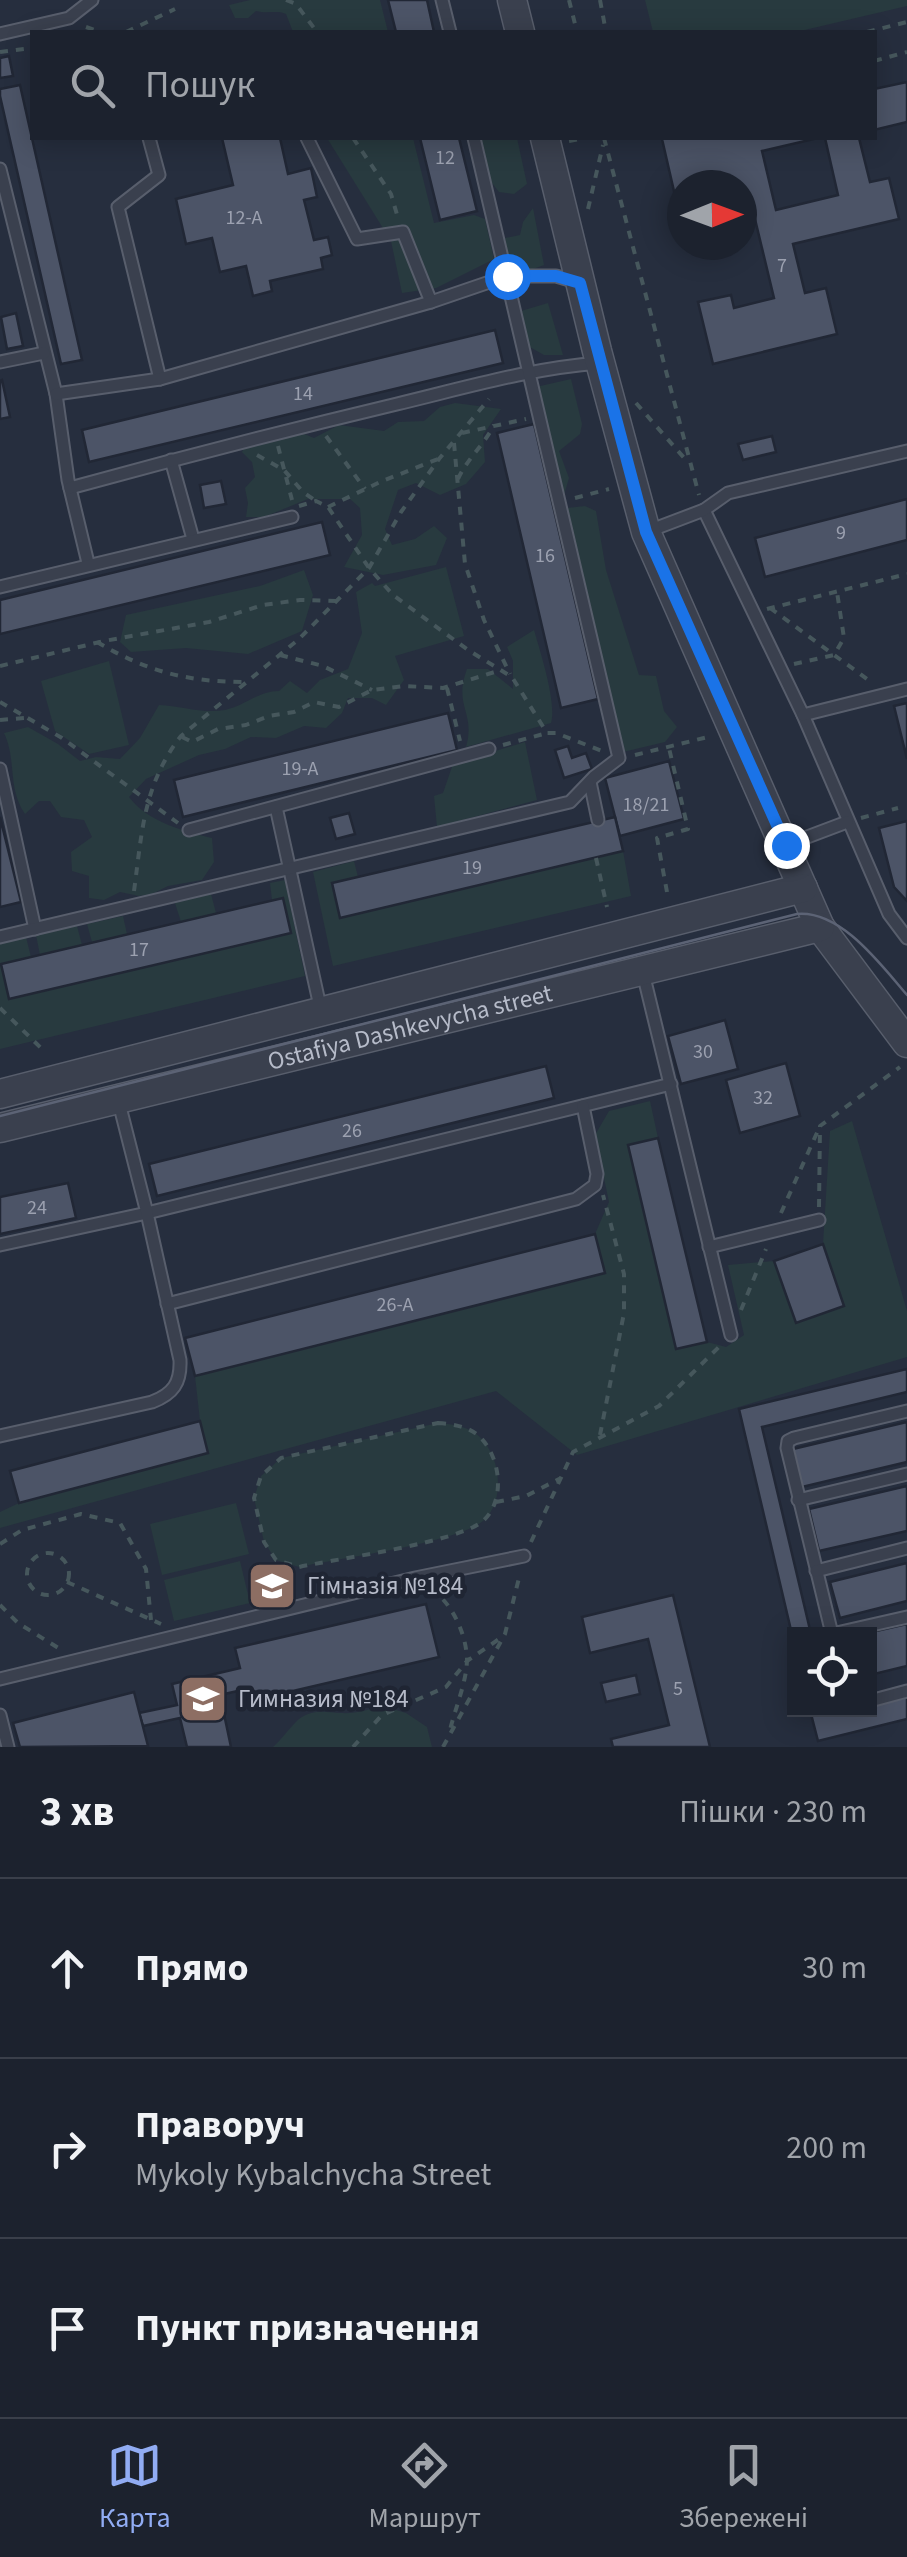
<!DOCTYPE html>
<html lang="uk">
<head>
<meta charset="utf-8">
<style>
	body { margin:0; font-family:"Source Sans 3",sans-serif; background:#292f3a; color:#f1f3f6 }
	.controls { position:absolute; right:30px; bottom:30px; display:grid; overflow:hidden; border-radius:0px; box-shadow:0 5px 25px #0003 }
	.controls button { width:90px; height:90px; display:grid; place-items:center; padding:0; border:0; border-bottom:2px solid #3a3f4a; background:#1c222e; color:#f1f3f6; font:50px sans-serif }
	.compass { position:absolute; left:667px; top:170px; width:90px; height:90px; border-radius:50%; background:#1c222e; box-shadow:0 5px 25px #0003; rotate:89deg }
	.stop { position:absolute; width:30px; height:30px; margin:-22px; border:8px solid #1a73e8; border-radius:50%; background:#fff }
	.stop.end { background:#1a73e8; border-color:#fff; box-shadow:0 2px 10px #0008 }
	.list { margin:0; padding:0; list-style:none }
	h2 { display:flex; justify-content:space-between; align-items:center; height:130px; margin:0; padding:0 40px; font-size:42px }
	h2 small { font-size:32px; font-weight:400; color:#a0a4aa }
	.list li { display:grid; grid-template-columns:65px 1fr auto; gap:30px; align-items:center; box-sizing:border-box; height:180px; padding:0 40px; border-top:2px solid #3a3f4a }
	.list b { display:block; font-size:38px; white-space:nowrap }
	.list p { margin:0; font-size:32px; white-space:nowrap; color:#a0a4aa }
	.list em { font-size:32px; font-style:normal; color:#a0a4aa }
	.icon { flex:none; width:55px; height:55px; fill:none; stroke:currentColor; stroke-width:2; stroke-linecap:round; stroke-linejoin:round }
	.map { position:relative; flex:none; width:907px; height:1747px; overflow:hidden }
	.search { position:absolute; background:#1c222e; box-shadow:0 5px 25px #0003; left:30px; right:30px; top:30px; height:110px; display:flex; align-items:center; gap:25px; box-sizing:border-box; padding:0 35px; border-radius:0px; color:#a0a4aa; font-size:38px }
	.sheet { height:670px; background:#1c222e }
	nav { display:flex; justify-content:space-around; align-items:center; box-sizing:border-box; height:140px; border-top:2px solid #3a3f4a; background:#1c222e; font-size:28px; color:#a0a4aa }
	nav a { display:grid; justify-items:center; gap:5px }
	nav .on { color:#91acf3 }
	.map>svg:first-child { display:block }
	.green { fill:#283a3f }
	.building { fill:#4c5467; stroke:#212735; stroke-width:2.5 }
	.lines { fill:none; stroke-linecap:round; stroke-linejoin:round }
	.service-casing { stroke:#585e6c; stroke-width:15 }
	.tertiary-casing { stroke:#585e6c; stroke-width:31 }
	.path { stroke:#46575c; stroke-width:4; stroke-dasharray:8 8; stroke-linecap:butt }
	.service { stroke:#3a404e; stroke-width:11 }
	.tertiary { stroke:#3a404e; stroke-width:28 }
	.tram { stroke:#5c6375; stroke-width:2.5 }
	.route { stroke:#1a73e8; stroke-width:12 }
	.labels { text-anchor:middle; dominant-baseline:central; stroke-width:9; stroke-linejoin:round; paint-order:stroke }
	.number-label { font-size:20px; fill:#9ca1b0 }
	.street-label { font-size:25px; fill:#b6bbc9; stroke:#1f2533 }
	.poi-label { font-size:25px; fill:#b6bbc9; stroke:#1f2533; text-anchor:start }
</style>
</head>
<body>
<div class="map">
<svg width="907" height="1747" viewBox="0 0 907 1747">
	<rect width="100%" height="100%" fill="#262e3e"/>
	<!-- green -->
	<g class="green">
		<path d="M250 0H380L388 32H293L286 14C277 10 267 14 256 11L248 18H235L229 5Z"/>
		<path d="M645 0H907V6L796 32H653Z"/>
		<path d="M327 138H413L434 223 474 215 485 219 494 259 436 288 402 293 391 241Z"/>
		<path d="M479 138H517L527 184 514 194 499 192 488 178Z"/>
		<path d="M533 208 544 265 525 272 510 269 505 238 520 235 523 222Z"/>
		<path d="M548 303 563 355H544L528 346 521 311Z"/>
		<path d="M571 379 582 424 580 434 559 451 569 478 564 495 536 387Z"/>
		<path d="M455 403 501 409 483 435 485 462 466 484 440 495 416 483 398 490 385 529 392 545 415 539 434 526 447 538 436 565 383 575 344 567 362 535 360 508 350 499H308L264 517H246L248 503 245 488 255 477 252 462 242 452 246 443 302 433 314 438 339 425 384 431 398 422 424 421 440 407Z"/>
		<path d="M585 506 596 511 606 570 639 675 656 676 664 711 677 727 665 742 623 752 567 508Z"/>
		<path d="M446 567 464 636 395 656 404 680 386 705 372 698H348L342 713 326 728 304 726 276 738 251 737 225 749 199 755 146 779 129 797C148 822 183 831 212 838L214 862 202 880 168 886 152 894 139 896 120 892 104 900 89 898V876L72 871 71 852 92 837 84 820 61 817 50 801H39L25 814C7 788 17 760 4 733L28 727 58 744 80 761 96 757 120 759 140 738 159 705C181 706 203 714 225 710 245 706 258 691 279 691L290 681 307 693 320 680 348 669 362 633 356 592 372 583 375 586Z"/>
		<path d="M304 570 313 595 302 631 248 654 186 648 131 652 120 642 126 615 260 586Z"/>
		<path d="M534 630C540 651 557 703 551 723L466 747C476 712 453 707 467 669H488L513 689V661L507 647Z"/>
		<path d="M109 661 129 745 89 754 55 731 41 681Z"/>
		<path d="M525 742 537 800 437 827 434 796 443 793 453 764Z"/>
		<path d="M623 851 631 896 333 966 313 872 354 861 358 877 332 883 341 918Z"/>
		<path d="M285 880 305 976 0 1049V944L26 937 31 957 1 964 9 999 291 933 283 898 272 900 270 883Z"/>
		<path d="M211 894 216 913 181 922 175 903Z"/>
		<path d="M123 916 127 934 92 942 87 924Z"/>
		<path d="M77 926 82 945 40 955 36 935Z"/>
		<path d="M650 1101 658 1138 628 1146 677 1349 707 1342 726 1347 744 1335 728 1265 774 1261 796 1322 844 1306 823 1244 830 1131 852 1121 907 1311V1357L577 1455 496 1391 0 1528V1512L19 1503 208 1453 200 1421 195 1376 604 1273 595 1234 609 1202 595 1135 609 1111Z"/>
		<path d="M438 1423C464 1425 481 1430 492 1455 501 1475 501 1504 484 1520 462 1542 335 1559 299 1567L276 1560 264 1542 254 1498 261 1476 281 1458Z"/>
		<path d="M236 1503 249 1554 162 1575 150 1524Z"/>
		<path d="M240 1561 250 1603 174 1621 164 1580Z"/>
		<path d="M383 1706 406 1713 427 1727 432 1747H273C282 1739 287 1731 295 1723 309 1708 324 1712 341 1713 355 1714 370 1709 383 1706Z"/>
	</g>
	<!-- building -->
	<g class="building">
		<path d="M388 0H427L434 32H396Z"/>
		<path d="M9 56 13 76 0 78V58Z"/>
		<path d="M907 82V122L874 130V89Z"/>
		<path d="M20 85 82 360 61 364 0 96V89Z"/>
		<path d="M222 138H280L288 174 311 168 317 197 304 200 314 240 328 237 332 255 321 258 323 269 270 281 272 291 253 296 246 266 220 272 212 238 186 244 176 199 233 185Z"/>
		<path d="M420 138H459L477 211 440 220Z"/>
		<path d="M669 138H818L762 151 776 210 838 195 825 138H859L870 182 889 178 899 219 793 244 805 293 826 288 837 334 713 364 698 302 731 295 734 308 774 298 754 215 742 218V185H682V226L662 139Z"/>
		<path d="M16 313 23 346 7 349 1 317Z"/>
		<path d="M495 330 503 363 89 462 82 430Z"/>
		<path d="M2 380 10 417 0 419V381Z"/>
		<path d="M534 424 598 699 561 708 497 433Z"/>
		<path d="M772 436 776 452 743 460 738 444Z"/>
		<path d="M221 481 226 504 204 508 200 485Z"/>
		<path d="M907 499V540L765 577 755 538Z"/>
		<path d="M322 522 330 555 0 634V600Z"/>
		<path d="M907 703V759L894 706Z"/>
		<path d="M448 713 457 750 183 817 174 780Z"/>
		<path d="M568 746 572 758 586 753 592 769 564 778 555 750Z"/>
		<path d="M669 761 684 819 620 836 605 778Z"/>
		<path d="M349 813 355 834 336 839 330 818Z"/>
		<path d="M0 817 21 902 0 907Z"/>
		<path d="M615 817 623 851 340 918 332 883Z"/>
		<path d="M907 821V901L894 887 879 828Z"/>
		<path d="M283 898 291 933 9 999 1 964Z"/>
		<path d="M725 1020 738 1069 681 1084 668 1036Z"/>
		<path d="M786 1063 800 1116 740 1133 726 1080Z"/>
		<path d="M546 1066 554 1098 157 1196 149 1164Z"/>
		<path d="M658 1138 707 1342 676 1349 628 1145Z"/>
		<path d="M68 1183 76 1218 0 1234V1197Z"/>
		<path d="M595 1234 605 1273 195 1376 185 1338Z"/>
		<path d="M823 1244 844 1306 796 1323 774 1261Z"/>
		<path d="M907 1369V1392L762 1427 811 1634H794V1643L739 1409Z"/>
		<path d="M200 1421 208 1453 19 1503 10 1471Z"/>
		<path d="M907 1422V1462L802 1487 793 1449Z"/>
		<path d="M907 1486V1531L819 1551 809 1509Z"/>
		<path d="M907 1563V1601L840 1618 830 1582Z"/>
		<path d="M673 1595 710 1747H613L611 1739 669 1725 648 1639 590 1653 582 1617Z"/>
		<path d="M426 1604 439 1657 254 1700 251 1688 220 1695 231 1747H187L180 1718 143 1726 139 1713 177 1705 172 1684 240 1668 235 1648Z"/>
		<path d="M907 1624V1666L870 1675V1634H863Z"/>
		<path d="M636 1675 640 1694 606 1702 601 1683Z"/>
		<path d="M134 1692 148 1746 20 1747 13 1723Z"/>
		<path d="M907 1697V1719L818 1741 810 1710H829L830 1715 870 1710V1706Z"/>
	</g>
	<g class="lines">
		<!-- service casing -->
		<g class="service-casing">
			<g id="service">
				<path d="M442 0 450 32"/>
				<path d="M0 34 69 18 92 0"/>
				<path d="M149 138 159 175 118 207 160 379"/>
				<path d="M307 138 357 239 403 232 431 302"/>
				<path d="M0 169 56 394 68 480 88 563"/>
				<path d="M0 362 44 353"/>
				<path d="M56 394 160 379 431 302 507 276H556L580 283"/>
				<path d="M171 460 193 539"/>
				<path d="M70 488C179 458 288 430 397 404 464 388 531 368 600 363"/>
				<path d="M704 510 803 715 889 914 907 938"/>
				<path d="M646 532 704 510 728 493 907 451"/>
				<path d="M0 587 292 517"/>
				<path d="M803 715 907 689"/>
				<path d="M0 769 35 929"/>
				<path d="M590 782 598 820"/>
				<path d="M276 807 321 1011"/>
				<path d="M189 830 489 749"/>
				<path d="M786 845 847 822"/>
				<path d="M0 937 570 802 594 777 619 758 474 138"/>
				<path d="M643 973 731 1335"/>
				<path d="M0 1245 147 1213 671 1084"/>
				<path d="M709 1247 819 1220"/>
				<path d="M167 1304 576 1199 595 1185 597 1174 583 1106"/>
				<path d="M907 1411 794 1438 788 1441 787 1448 832 1634 907 1617"/>
				<path d="M0 1436 152 1402C173 1394 181 1383 180 1360L147 1213 118 1099"/>
				<path d="M798 1500 907 1474"/>
				<path d="M816 1571 907 1548"/>
				<path d="M0 1679 415 1578 524 1556"/>
				<path d="M870 1701 907 1691"/>
				<path d="M0 1715 8 1747"/>
			</g>
		</g>
		<!-- tertiary casing -->
		<g class="tertiary-casing">
			<g id="tertiary">
				<path d="M512 0 520 32"/>
				<path d="M545 138 597 351 646 532 820 927 907 1043"/>
				<path d="M0 1094 803 888"/>
				<path id="s1" d="M0 1128 820 927"/>
			</g>
		</g>
		<!-- path -->
		<g class="path">
			<path d="M286 0 296 4 317 32"/>
			<path d="M569 0 577 32"/>
			<path d="M600 0 606 32"/>
			<path d="M86 27 100 32"/>
			<path d="M126 32 175 9"/>
			<path d="M867 32 907 22"/>
			<path d="M0 52 32 48"/>
			<path d="M874 61 907 52"/>
			<path d="M353 138 391 194 398 218"/>
			<path d="M604 138 699 495"/>
			<path d="M569 141 584 138"/>
			<path d="M588 209 603 145"/>
			<path d="M636 403 685 459"/>
			<path d="M462 433 526 419"/>
			<path d="M326 436 365 489"/>
			<path d="M454 443 465 564 484 620 510 674"/>
			<path d="M278 446 292 500"/>
			<path d="M257 455 284 470 303 492 316 501"/>
			<path d="M458 479C467 459 484 445 494 425"/>
			<path d="M575 498 609 489"/>
			<path d="M299 506 316 501 328 507 369 568 393 595 468 650 512 677 547 733H556L602 751"/>
			<path d="M328 507 380 482 438 459"/>
			<path d="M770 608 871 682"/>
			<path d="M767 609 907 574"/>
			<path d="M97 642C146 671 187 682 244 682"/>
			<path d="M280 655 323 666 372 690"/>
			<path d="M794 664 834 655 844 638 837 592"/>
			<path d="M0 666 104 641 209 622 263 605 300 600 336 601"/>
			<path d="M447 688 460 741"/>
			<path d="M0 702 62 738 178 823"/>
			<path d="M0 720 25 718"/>
			<path d="M182 737 192 742 218 729 246 725 269 716 294 712 314 702 339 707 372 690 404 686 443 688 501 670"/>
			<path d="M503 745 547 733"/>
			<path d="M635 755 708 737"/>
			<path d="M861 818 898 808"/>
			<path d="M596 858 607 907"/>
			<path d="M134 891C142 833 143 785 181 736L299 639 369 568 401 512 439 459 489 399"/>
			<path d="M667 892 657 838 688 829 669 748"/>
			<path d="M0 1008 41 1048"/>
			<path d="M819 1207 820 1126 900 1067"/>
			<path d="M781 1213 820 1126"/>
			<path d="M741 1310 766 1249"/>
			<path d="M438 1423C464 1425 481 1430 492 1455 501 1475 501 1504 484 1520 462 1542 335 1559 299 1567L276 1560 264 1542 254 1498 261 1476 281 1458Z"/>
			<path d="M600 1435 624 1313V1274L603 1195"/>
			<path d="M496 1502 526 1496 561 1478"/>
			<path d="M531 1542 573 1452 659 1406 722 1344"/>
			<path d="M0 1544 22 1530 81 1514 120 1523 146 1569 151 1620"/>
			<circle cx="48" cy="1574" r="21"/>
			<path d="M67 1582 161 1624"/>
			<path d="M431 1589C452 1603 466 1633 467 1659 467 1681 455 1709 450 1730"/>
			<path d="M0 1605 18 1623 60 1649"/>
			<path d="M353 1747 382 1715 446 1687 467 1661 502 1637"/>
			<path d="M443 1747 505 1634 520 1574"/>
		</g>
		<!-- service -->
		<use href="#service" class="service"/>
		<!-- tertiary -->
		<use href="#tertiary" class="tertiary"/>
		<!-- tram -->
		<path class="tram" d="M0 1116 797 914C841 910 881 965 907 995"/>
	</g>
	<g class="lines">
		<!-- route -->
		<path class="route" d="M507 276H556L580 283 646 532 786 845"/>
	</g>
	<!-- icons -->
	<defs>
		<g id="school-square" transform="scale(2.5)"><rect x="-9" y="-9" width="18" height="18" rx="4" fill="#8d6e63" stroke="#1f2533"/><path d="M0-5L7-2L0 1L-7-2ZM-4 1L0 2.5L4 1V4Q0 6-4 4Z" fill="#fff"/></g>
	</defs>
	<g fill-rule="evenodd">
		<use href="#school-square" x="272" y="1586"/>
		<use href="#school-square" x="203" y="1699"/>
	</g>
	<g class="labels">
		<!-- number labels -->
		<g class="number-label">
			<text x="445" y="158">12</text>
			<text x="244" y="218">12-А</text>
			<text x="782" y="266">7</text>
			<text x="303" y="394">14</text>
			<text x="841" y="533">9</text>
			<text x="545" y="556">16</text>
			<text x="300" y="769">19-А</text>
			<text x="646" y="805">18/21</text>
			<text x="472" y="868">19</text>
			<text x="139" y="950">17</text>
			<text x="703" y="1052">30</text>
			<text x="763" y="1098">32</text>
			<text x="352" y="1131">26</text>
			<text x="37" y="1208">24</text>
			<text x="395" y="1305">26-А</text>
			<text x="678" y="1689">5</text>
		</g>
		<!-- street labels -->
		<g class="street-label">
			<text stroke="none"><textPath href="#s1" startOffset="422">Ostafiya Dashkevycha street</textPath></text>
		</g>
		<!-- poi labels -->
		<g class="poi-label">
			<text x="307" y="1586">Гімназія №184</text>
			<text x="238" y="1699">Гимназия №184</text>
		</g>
	</g>
</svg>
<div class="controls">
<button><svg class="icon" aria-label="locate" viewBox="0 0 24 24"><circle cx="12" cy="12" r="6"/><path d="M12 2v4M12 18v4M2 12h4M18 12h4"/></svg></button>
</div>
<svg class="compass" viewBox="-18 -18 36 36"><path d="M0-13l5 13h-10z" fill="#e53935"/><path d="M0 13l5-13h-10z" fill="#a0a4aa"/></svg>
<div class="stop" style="left:507px;top:276px"></div>
<div class="stop end" style="left:786px;top:845px"></div>
<div class="search"><svg class="icon" aria-label="search" viewBox="0 0 24 24"><circle cx="10" cy="10" r="6"/><path d="M15 15l6 6"/></svg>Пошук</div>
</div>
<section class="sheet">
<h2>3 хв<small>Пішки · 230 m</small></h2>
<ul class="list">
<li><svg class="icon" aria-label="ahead" viewBox="0 0 24 24"><path d="M12 20V5M6 11l6-6 6 6"/></svg><div><b>Прямо</b></div><em>30 m</em></li>
<li><svg class="icon" aria-label="right" viewBox="0 0 24 24"><path d="M7 20v-9h11M14 6l5 5-5 5"/></svg><div><b>Праворуч</b><p>Mykoly Kybalchycha Street</p></div><em>200 m</em></li>
<li><svg class="icon" aria-label="arrive" viewBox="0 0 24 24"><path d="M6 21V4h12l-3 4 3 4H6"/></svg><div><b>Пункт призначення</b></div></li>
</ul>
</section>
<nav>
<a class="on"><svg class="icon" aria-label="map" viewBox="0 0 24 24"><path d="M3 6l6-2 6 2 6-2v14l-6 2-6-2-6 2zM9 4v14M15 6v14"/></svg>Карта</a>
<a><svg class="icon" aria-label="directions" viewBox="0 0 24 24"><path d="M12 3l9 9-9 9-9-9zM9 14v-3h6M13 9l2 2-2 2"/></svg>Маршрут</a>
<a><svg class="icon" aria-label="saved" viewBox="0 0 24 24"><path d="M7 4h10v16l-5-4-5 4z"/></svg>Збережені</a>
</nav>
</body>
</html>
